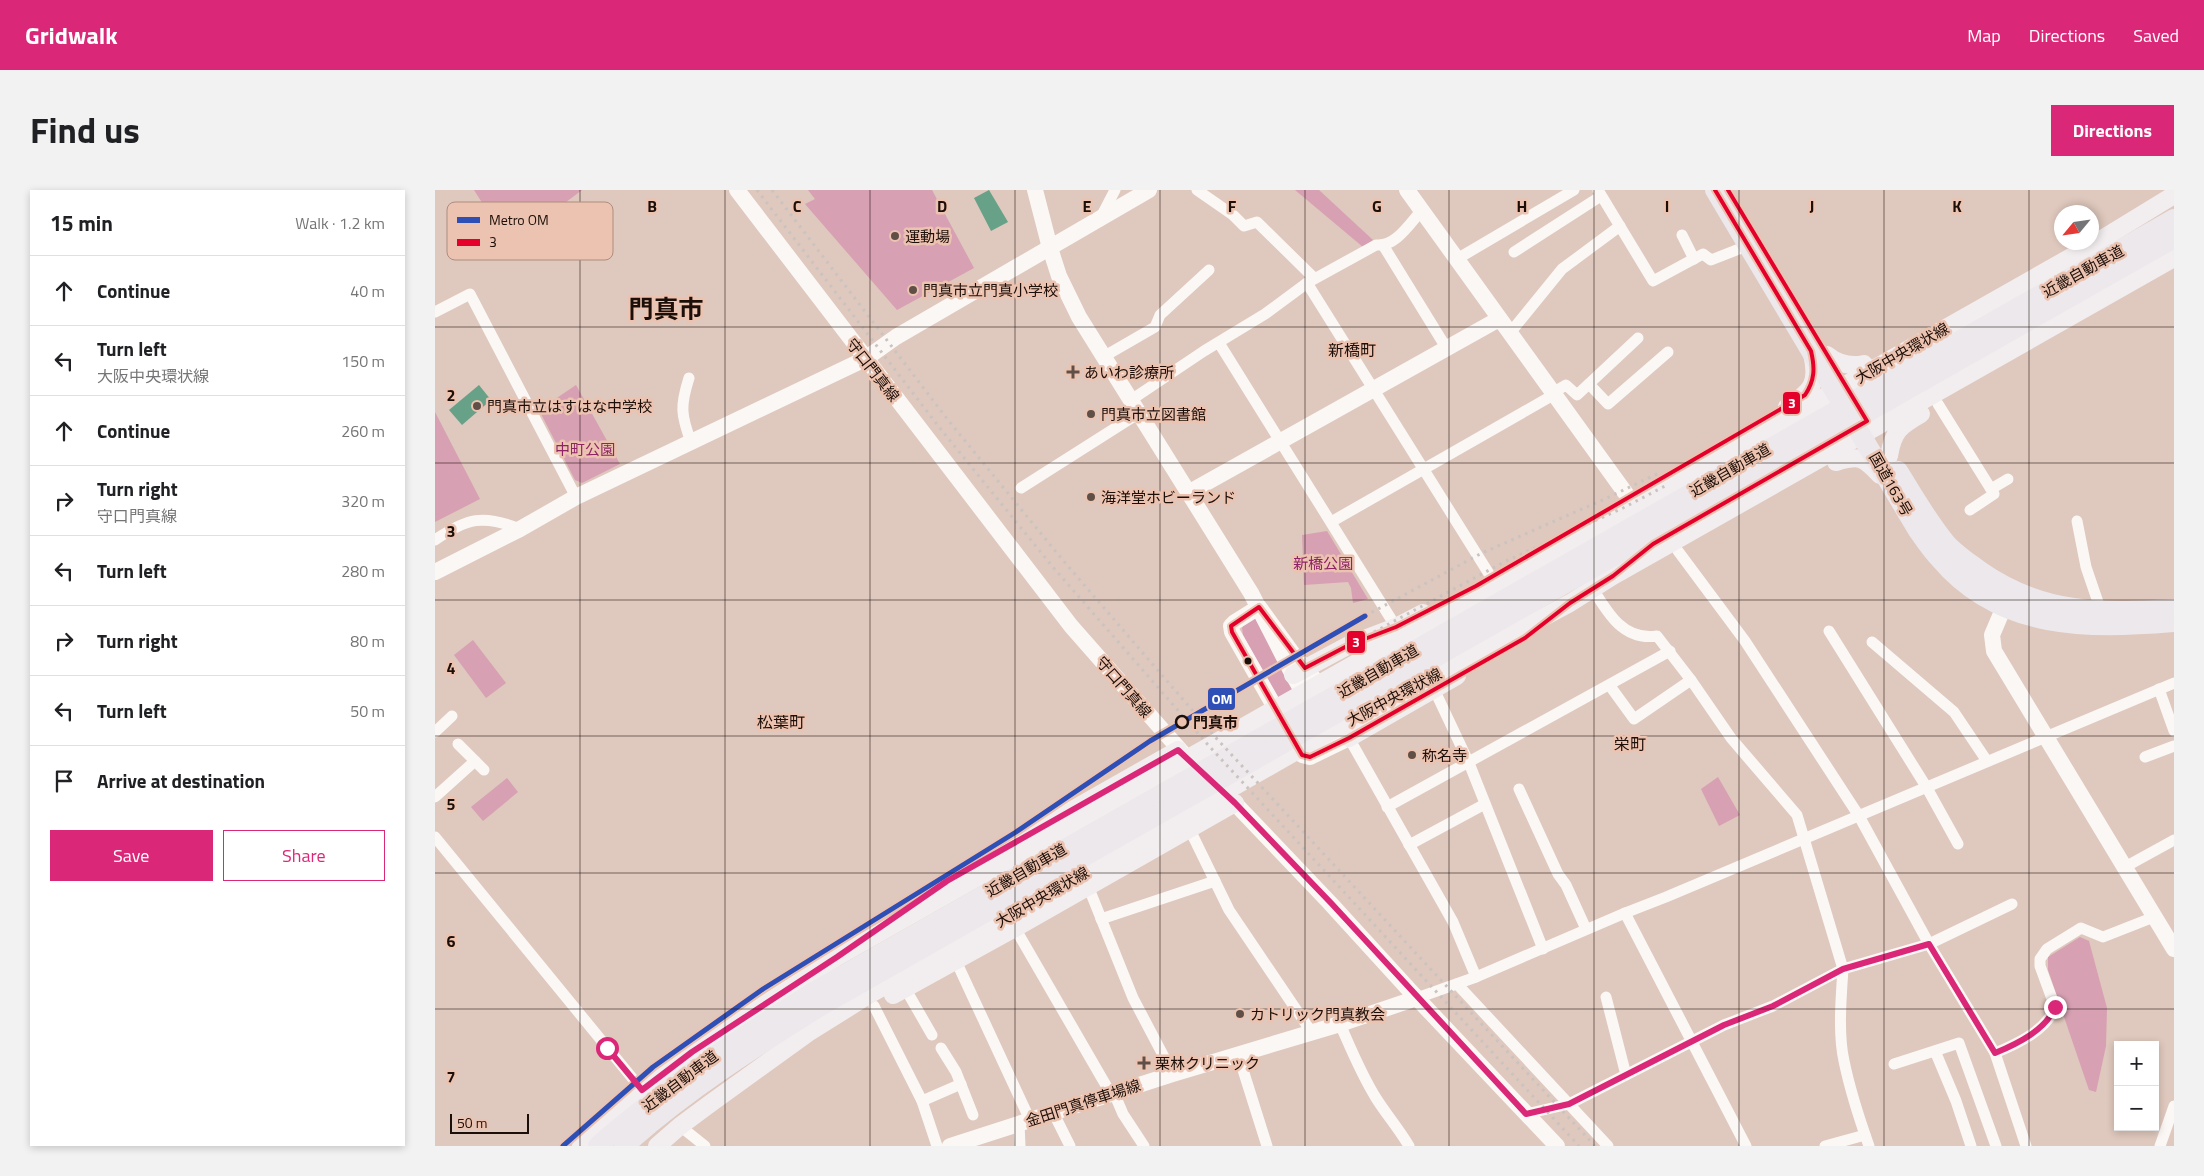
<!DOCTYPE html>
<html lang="en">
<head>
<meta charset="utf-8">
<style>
	body { margin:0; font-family:"Titillium Web","Noto Sans JP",sans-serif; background:#f2f2f2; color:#202124 }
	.controls { position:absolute; right:15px; bottom:15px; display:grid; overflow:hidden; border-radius:0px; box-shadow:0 2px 8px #0003 }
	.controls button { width:45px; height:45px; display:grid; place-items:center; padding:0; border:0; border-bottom:1px solid #e0e0e0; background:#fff; color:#202124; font:25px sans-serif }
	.compass { position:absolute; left:1619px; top:15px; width:45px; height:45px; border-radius:50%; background:#fff; box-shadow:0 2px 8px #0003; rotate:241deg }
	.scale { position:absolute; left:15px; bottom:12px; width:79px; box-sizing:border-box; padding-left:5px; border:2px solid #1c0e08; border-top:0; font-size:14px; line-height:18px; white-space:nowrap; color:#1c0e08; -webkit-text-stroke:4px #ecc3b0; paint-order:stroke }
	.stop { position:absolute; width:15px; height:15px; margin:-11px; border:4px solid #db2777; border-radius:50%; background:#fff }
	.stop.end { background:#db2777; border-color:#fff; box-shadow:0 1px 5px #0008 }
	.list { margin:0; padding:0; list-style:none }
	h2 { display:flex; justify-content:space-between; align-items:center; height:65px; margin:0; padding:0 20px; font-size:21px }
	h2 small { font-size:16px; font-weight:400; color:#757577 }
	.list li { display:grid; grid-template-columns:32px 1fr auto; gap:15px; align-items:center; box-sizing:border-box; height:70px; padding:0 20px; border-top:1px solid #e0e0e0 }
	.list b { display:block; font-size:19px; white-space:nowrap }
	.list p { margin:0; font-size:16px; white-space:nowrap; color:#757577 }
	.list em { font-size:16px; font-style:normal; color:#757577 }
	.actions { display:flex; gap:10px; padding:15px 20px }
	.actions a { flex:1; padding:11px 0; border:1px solid #db2777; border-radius:0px; text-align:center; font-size:18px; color:#db2777 }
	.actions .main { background:#db2777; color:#fff }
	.icon { flex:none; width:28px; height:28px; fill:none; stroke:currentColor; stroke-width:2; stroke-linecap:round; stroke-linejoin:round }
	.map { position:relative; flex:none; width:1739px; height:956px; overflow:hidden; border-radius:0px }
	header { display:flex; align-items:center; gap:30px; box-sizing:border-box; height:70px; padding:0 25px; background:#db2777; color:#fff }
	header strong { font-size:24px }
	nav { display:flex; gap:28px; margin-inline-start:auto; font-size:18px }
	.intro { display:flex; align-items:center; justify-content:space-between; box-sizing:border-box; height:120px; padding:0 30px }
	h1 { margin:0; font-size:35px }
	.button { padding:12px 22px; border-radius:0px; background:#db2777; color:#fff; font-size:18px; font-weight:700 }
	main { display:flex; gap:30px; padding:0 30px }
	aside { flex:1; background:#fff; border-radius:0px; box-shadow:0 2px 8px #0003 }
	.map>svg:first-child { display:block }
	.green { fill:#d7a0b3 }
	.water { fill:#67a187 }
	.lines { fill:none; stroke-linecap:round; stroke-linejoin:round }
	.street { stroke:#faf7f5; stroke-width:11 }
	.secondary { stroke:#faf7f5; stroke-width:16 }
	.primary { stroke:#f2edef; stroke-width:18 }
	.highway { stroke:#ece8eb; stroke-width:20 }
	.rail { stroke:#cac3c0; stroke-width:3; stroke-dasharray:2.5 5; stroke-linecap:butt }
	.bus-1-casing { stroke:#ecc3b0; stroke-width:8 }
	.bus-1 { stroke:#e4002b; stroke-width:4 }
	.metro-1-casing { stroke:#ecc3b0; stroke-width:9 }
	.metro-1 { stroke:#2e4fb5; stroke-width:5 }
	.route { stroke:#db2777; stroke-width:6 }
	.grid { fill:none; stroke:#1c0e08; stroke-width:1; stroke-opacity:0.55 }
	.poi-dot { fill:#604f47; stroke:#ecc3b0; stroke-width:2 }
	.bus-dot { fill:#1c0e08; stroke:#ecc3b0; stroke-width:2 }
	.stop-dot { fill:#ecc3b0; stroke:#1c0e08; stroke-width:2.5 }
	.labels { text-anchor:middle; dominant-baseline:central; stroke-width:5; stroke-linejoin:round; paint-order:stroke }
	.poi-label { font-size:15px; fill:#1c0e08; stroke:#ecc3b0; text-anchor:start }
	.street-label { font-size:15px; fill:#1c0e08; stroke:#ecc3b0 }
	.park-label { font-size:15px; fill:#8e2366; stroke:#ecc3b0 }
	.stop-label { font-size:15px; font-weight:bold; fill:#1c0e08; stroke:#ecc3b0; text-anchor:start }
	.neighbourhood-label { font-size:16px; fill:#1c0e08; stroke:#ecc3b0 }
	.town-label { font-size:25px; font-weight:bold; fill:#1c0e08; stroke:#ecc3b0 }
	.key { fill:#ecc3b0; stroke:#ae8d7e; stroke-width:1 }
	.key-label { font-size:14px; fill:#1c0e08 }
	.grid-label { font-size:16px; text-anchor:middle; font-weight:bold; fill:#1c0e08; stroke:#ecc3b0; stroke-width:5; stroke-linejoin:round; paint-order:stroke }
	.line-badge { stroke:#ecc3b0; stroke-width:2 }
	.badge-label { font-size:14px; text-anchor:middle; font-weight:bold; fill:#fff }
</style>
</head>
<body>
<header>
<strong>Gridwalk</strong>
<nav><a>Map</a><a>Directions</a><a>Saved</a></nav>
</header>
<div class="intro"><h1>Find us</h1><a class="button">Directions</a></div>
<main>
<aside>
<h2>15 min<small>Walk · 1.2 km</small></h2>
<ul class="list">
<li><svg class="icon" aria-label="ahead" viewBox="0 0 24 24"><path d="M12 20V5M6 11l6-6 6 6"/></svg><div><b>Continue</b></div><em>40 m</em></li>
<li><svg class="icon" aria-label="left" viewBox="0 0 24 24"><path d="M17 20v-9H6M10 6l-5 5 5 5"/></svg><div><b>Turn left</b><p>大阪中央環状線</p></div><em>150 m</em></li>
<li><svg class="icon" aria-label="ahead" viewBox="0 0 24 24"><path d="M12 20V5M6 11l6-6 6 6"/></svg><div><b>Continue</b></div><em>260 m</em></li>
<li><svg class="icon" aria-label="right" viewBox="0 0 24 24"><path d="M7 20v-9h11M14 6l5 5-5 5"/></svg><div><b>Turn right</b><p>守口門真線</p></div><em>320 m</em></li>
<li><svg class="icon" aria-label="left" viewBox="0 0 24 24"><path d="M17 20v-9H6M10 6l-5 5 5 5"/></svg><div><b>Turn left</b></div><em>280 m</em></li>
<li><svg class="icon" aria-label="right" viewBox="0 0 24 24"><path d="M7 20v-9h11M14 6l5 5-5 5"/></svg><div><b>Turn right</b></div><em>80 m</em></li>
<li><svg class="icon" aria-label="left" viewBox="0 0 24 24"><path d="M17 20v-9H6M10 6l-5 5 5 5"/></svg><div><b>Turn left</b></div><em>50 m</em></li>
<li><svg class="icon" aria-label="arrive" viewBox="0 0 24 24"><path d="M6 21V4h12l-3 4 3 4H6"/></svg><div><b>Arrive at destination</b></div></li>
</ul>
<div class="actions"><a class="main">Save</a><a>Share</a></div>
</aside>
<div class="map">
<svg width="1739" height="956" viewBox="0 0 1739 956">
	<rect width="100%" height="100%" fill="#dfc8bd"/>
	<!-- green -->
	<g class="green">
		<path d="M39 0H147L74 55Z"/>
		<path d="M373 0H497L539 78 462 120 370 14 380 9Z"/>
		<path d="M860 0H884L938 50 928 57Z"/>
		<path d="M141 195 185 274 147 293 140 290 104 220Z"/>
		<path d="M0 222 45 309 0 332Z"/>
		<path d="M892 341 933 409 918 413 916 398 913 392 869 395 867 345Z"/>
		<path d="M823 428 889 550 871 559 808 445 807 438 811 431Z"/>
		<path d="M38 450 71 493 51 508 19 465Z"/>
		<path d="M662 583 665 588 596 632 593 629Z"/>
		<path d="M1283 587 1305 625 1284 636 1266 599Z"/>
		<path d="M72 588 83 602 48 631 36 617Z"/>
		<path d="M1645 747 1654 751 1672 818 1671 856 1661 902 1654 900 1613 780V767Z"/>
	</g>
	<!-- water -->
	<g class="water">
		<path d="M554 0 573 32 556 41 539 8Z"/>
		<path d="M44 195 56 210 27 235 14 220Z"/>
	</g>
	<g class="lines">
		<!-- street -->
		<g class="street">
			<path d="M762 0 798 25 809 36 822 32 879 88"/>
			<path d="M1163 0 1218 91 1268 64 1276 70 1314 55"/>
			<path d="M666 27 680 0"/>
			<path d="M1247 45 1259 69"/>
			<path d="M948 55 1012 159"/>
			<path d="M1079 62 1166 6"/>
			<path d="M1022 69 1139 0"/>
			<path d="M872 93 1056 387"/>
			<path d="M0 122 35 104 141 307"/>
			<path d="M1075 143 1127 79 1185 36"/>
			<path d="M784 153 961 437"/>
			<path d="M668 167 720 137 725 125 774 80"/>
			<path d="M254 188C245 216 246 225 256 252"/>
			<path d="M1154 194 1173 214 1233 162"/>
			<path d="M1119 202 1131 195 1142 205 1203 148"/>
			<path d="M696 210 769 161 830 124 872 93 941 55C961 57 975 33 987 20"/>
			<path d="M1503 214 1559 304 1535 320"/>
			<path d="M586 298 704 223"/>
			<path d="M1556 299 1573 289"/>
			<path d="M1642 331 1651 377 1666 421"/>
			<path d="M896 332 1120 204"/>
			<path d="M0 350C32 328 48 324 85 339"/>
			<path d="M1243 361 1310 451 1424 626 1494 754 1560 863 1591 956"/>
			<path d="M1158 399C1173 424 1189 451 1222 446L1256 490 1296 548 1362 625 1408 779C1406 808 1403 844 1409 871 1415 900 1424 928 1434 956"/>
			<path d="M1394 441 1492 598 1523 654"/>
			<path d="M1437 452 1519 522 1552 571"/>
			<path d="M1175 496 1199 529 1256 490"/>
			<path d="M999 499 1034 573 1108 759"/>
			<path d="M1724 499 1739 541"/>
			<path d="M0 542 17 526"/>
			<path d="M914 548 1018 732 1041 787"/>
			<path d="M23 554 49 580"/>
			<path d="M1710 567 1739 556"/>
			<path d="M1084 599 1123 684 1131 695 1151 739"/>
			<path d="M0 607 40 571"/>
			<path d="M952 617 1235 461"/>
			<path d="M754 638 794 720 877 843"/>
			<path d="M0 647 207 900"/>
			<path d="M974 655 1050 614"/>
			<path d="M1690 677 1739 650"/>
			<path d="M653 696 698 808 738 884"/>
			<path d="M1190 723 1311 956"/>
			<path d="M666 729 780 691"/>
			<path d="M580 738 676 904"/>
			<path d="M521 771 595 930"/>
			<path d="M1022 794 1173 956"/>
			<path d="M470 798 497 845"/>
			<path d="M1171 807 1191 885"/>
			<path d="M982 808 1041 787 1190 723 1231 707 1739 493"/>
			<path d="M439 816 487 911 502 956"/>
			<path d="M905 834C916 859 926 884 941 908 951 924 964 939 974 956"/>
			<path d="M506 858 521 882 538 925"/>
			<path d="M1500 861 1521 911 1536 956"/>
			<path d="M1560 863C1582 854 1612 840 1620 817L1605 776V769L1612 759 1646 738 1668 747 1719 727"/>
			<path d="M803 864 832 956"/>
			<path d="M1459 874 1524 853 1561 956"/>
			<path d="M679 903 688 924 709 956"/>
			<path d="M487 911 526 894"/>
			<path d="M618 922 635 956"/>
			<path d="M1091 924 1134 914 1289 835 1338 816 1408 779 1494 754 1577 714"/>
			<path d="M584 933 585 956"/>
			<path d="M245 936 270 956"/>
			<path d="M1390 956 1430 945"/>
			<path d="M1725 956 1739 916"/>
		</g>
		<!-- secondary -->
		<g class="secondary">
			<path d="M302 0 636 436 753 569"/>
			<path d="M600 0 615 58 624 86 644 127 816 403 858 485 898 555"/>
			<path d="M972 0 1194 308"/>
			<path d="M753 303 1064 129"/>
			<path d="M0 382 85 339 141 307 430 169 461 147 714 0"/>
			<path d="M1574 405 1557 445 1559 461 1739 759"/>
			<path d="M824 417 858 464 880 490 914 548 875 567 867 565 797 442 796 436 800 432Z"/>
			<path d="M791 604 895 713 978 804 1122 956"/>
			<path d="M515 956 738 884 905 834 982 808"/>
		</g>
		<!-- primary -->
		<g class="primary">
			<path d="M1392 165C1403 174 1415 177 1429 174"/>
			<path d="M1352 217C1377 202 1384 193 1377 164"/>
			<path d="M1454 266C1458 241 1465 236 1486 224"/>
			<path d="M1401 272C1425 265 1428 267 1445 285"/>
			<path d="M858 485 914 455 961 437 988 423"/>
			<path d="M914 548 1022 486"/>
			<path d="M491 706 512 691 743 560"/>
			<path d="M458 805 580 738 800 613"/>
			<path d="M146 956 219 889 257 862 402 767 983 438 1133 356 1308 253 1659 54 1739 5"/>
			<path d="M222 956 245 936 276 913 373 843 432 806 928 523 1135 413 1178 386 1739 68"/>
		</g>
		<!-- highway -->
		<g class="highway">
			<path d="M1280 0 1482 339C1489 349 1496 360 1505 369 1566 441 1654 439 1739 432"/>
			<path d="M1463 281C1478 305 1492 330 1510 352 1519 363 1533 372 1545 381 1608 425 1666 423 1739 419"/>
			<path d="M163 956C229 898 302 849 377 803L1739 29"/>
			<path d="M189 956C249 902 318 858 387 815L1739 48"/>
		</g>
		<!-- rail -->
		<g class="rail">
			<path d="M322 0 504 237 617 376 774 556 1144 956"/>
			<path d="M337 0 513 230 626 368 782 549 1160 956"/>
			<path d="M930 426 1047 363 1172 308 1226 282"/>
			<path d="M939 442 1071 371 1188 318 1232 295"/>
		</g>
		<!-- bus-1 casing -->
		<g class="bus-1-casing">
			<path id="bus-1" d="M1280 0 1376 161C1380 178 1380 190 1370 205L1041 396 961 437 914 455 870 478 824 417 796 436 797 442 867 565 875 567 914 548 1090 448 1135 413 1178 386 1218 354 1432 231 1293 0"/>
		</g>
		<!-- bus-1 -->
		<use href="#bus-1" class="bus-1"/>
		<!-- metro-1 casing -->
		<g class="metro-1-casing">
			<path id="metro-1" d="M128 956 218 877 328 799 581 642 715 551 930 426"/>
		</g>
		<!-- metro-1 -->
		<use href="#metro-1" class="metro-1"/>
	</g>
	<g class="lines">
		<!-- route -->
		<path class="route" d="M172 858 207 900 257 862 402 767 512 691 743 560 800 613 896 713 1091 924 1134 914 1289 835 1338 816 1408 779 1494 754 1560 863C1582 854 1611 840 1620 817"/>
	</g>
	<!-- grid -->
	<path class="grid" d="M145 0V956M290 0V956M435 0V956M580 0V956M725 0V956M870 0V956M1014 0V956M1159 0V956M1304 0V956M1449 0V956M1594 0V956M0 137H1739M0 273H1739M0 410H1739M0 546H1739M0 683H1739M0 819H1739"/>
	<!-- markers -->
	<g class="poi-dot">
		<circle cx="460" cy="46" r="5"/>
		<circle cx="478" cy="100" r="5"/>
		<path d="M635.5 174.5h5v5h5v5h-5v5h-5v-5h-5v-5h5z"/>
		<circle cx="42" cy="216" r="5"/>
		<circle cx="656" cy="224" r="5"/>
		<circle cx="656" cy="307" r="5"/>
		<circle cx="977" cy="565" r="5"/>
		<circle cx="805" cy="824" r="5"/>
		<path d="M706.5 865.5h5v5h5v5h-5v5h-5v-5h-5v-5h5z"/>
	</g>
	<circle class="bus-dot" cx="813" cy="471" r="4.5"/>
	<circle class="stop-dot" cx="747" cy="532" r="6"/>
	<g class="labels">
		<!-- poi labels -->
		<g class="poi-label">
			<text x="470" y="46">運動場</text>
			<text x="488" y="100">門真市立門真小学校</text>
			<text x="649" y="182">あいわ診療所</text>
			<text x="52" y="216">門真市立はすはな中学校</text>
			<text x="666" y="224">門真市立図書館</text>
			<text x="666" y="307">海洋堂ホビーランド</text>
			<text x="987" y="565">称名寺</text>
			<text x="815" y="824">カトリック門真教会</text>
			<text x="720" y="873">栗林クリニック</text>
		</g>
		<!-- street labels -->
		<g class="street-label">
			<text transform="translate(1648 81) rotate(-29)">近畿自動車道</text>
			<text transform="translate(1467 163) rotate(-30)">大阪中央環状線</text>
			<text transform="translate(438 180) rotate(52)">守口門真線</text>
			<text transform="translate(1295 280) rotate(-30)">近畿自動車道</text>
			<text transform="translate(1456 294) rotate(60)">国道163号</text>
			<text transform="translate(943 481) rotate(-30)">近畿自動車道</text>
			<text transform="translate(689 497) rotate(49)">守口門真線</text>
			<text transform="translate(959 507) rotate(-28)">大阪中央環状線</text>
			<text transform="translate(591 680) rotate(-30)">近畿自動車道</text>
			<text transform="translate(607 707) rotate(-30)">大阪中央環状線</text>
			<text transform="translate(245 891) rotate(-37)">近畿自動車道</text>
			<text transform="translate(648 913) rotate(-18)">金田門真停車場線</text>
		</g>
		<!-- park labels -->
		<g class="park-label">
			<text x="150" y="259">中町公園</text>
			<text x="888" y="373">新橋公園</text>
		</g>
		<!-- stop labels -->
		<g class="stop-label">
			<text x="758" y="532">門真市</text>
		</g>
		<!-- neighbourhood labels -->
		<g class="neighbourhood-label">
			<text x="917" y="160">新橋町</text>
			<text x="346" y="532">松葉町</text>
			<text x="1195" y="554">栄町</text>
		</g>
		<!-- town labels -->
		<g class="town-label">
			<text x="231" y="119">門真市</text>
		</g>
	</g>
	<!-- legend -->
	<rect x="12" y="12" width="166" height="58" rx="8" class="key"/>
	<rect x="22" y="27" width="23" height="6" fill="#2e4fb5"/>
	<rect x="22" y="49" width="23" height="7" fill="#e4002b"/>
	<g class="key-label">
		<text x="54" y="35">Metro OM</text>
		<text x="54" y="57">3</text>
	</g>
	<g class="grid-label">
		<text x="217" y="22">B</text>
		<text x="362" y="22">C</text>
		<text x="507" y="22">D</text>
		<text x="652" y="22">E</text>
		<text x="797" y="22">F</text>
		<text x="942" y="22">G</text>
		<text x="1087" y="22">H</text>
		<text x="1232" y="22">I</text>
		<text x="1377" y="22">J</text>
		<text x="1522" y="22">K</text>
		<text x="16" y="211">2</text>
		<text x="16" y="347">3</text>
		<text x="16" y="484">4</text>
		<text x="16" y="620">5</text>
		<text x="16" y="757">6</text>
		<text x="16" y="893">7</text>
	</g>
	<g class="line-badge">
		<rect x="1347" y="201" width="19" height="24" rx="5" fill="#e4002b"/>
		<rect x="911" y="440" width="20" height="24" rx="5" fill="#e4002b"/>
		<rect x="772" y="497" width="29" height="24" rx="5" fill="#2e4fb5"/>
	</g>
	<g class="badge-label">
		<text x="1357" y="218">3</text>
		<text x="921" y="457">3</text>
		<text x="787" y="514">OM</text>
	</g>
</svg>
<div class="controls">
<button>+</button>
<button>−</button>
</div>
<svg class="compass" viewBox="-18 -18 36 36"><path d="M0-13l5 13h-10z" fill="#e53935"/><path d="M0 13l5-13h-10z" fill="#757577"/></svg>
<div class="scale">50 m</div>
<div class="stop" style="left:172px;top:858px"></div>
<div class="stop end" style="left:1620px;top:817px"></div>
</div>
</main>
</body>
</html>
